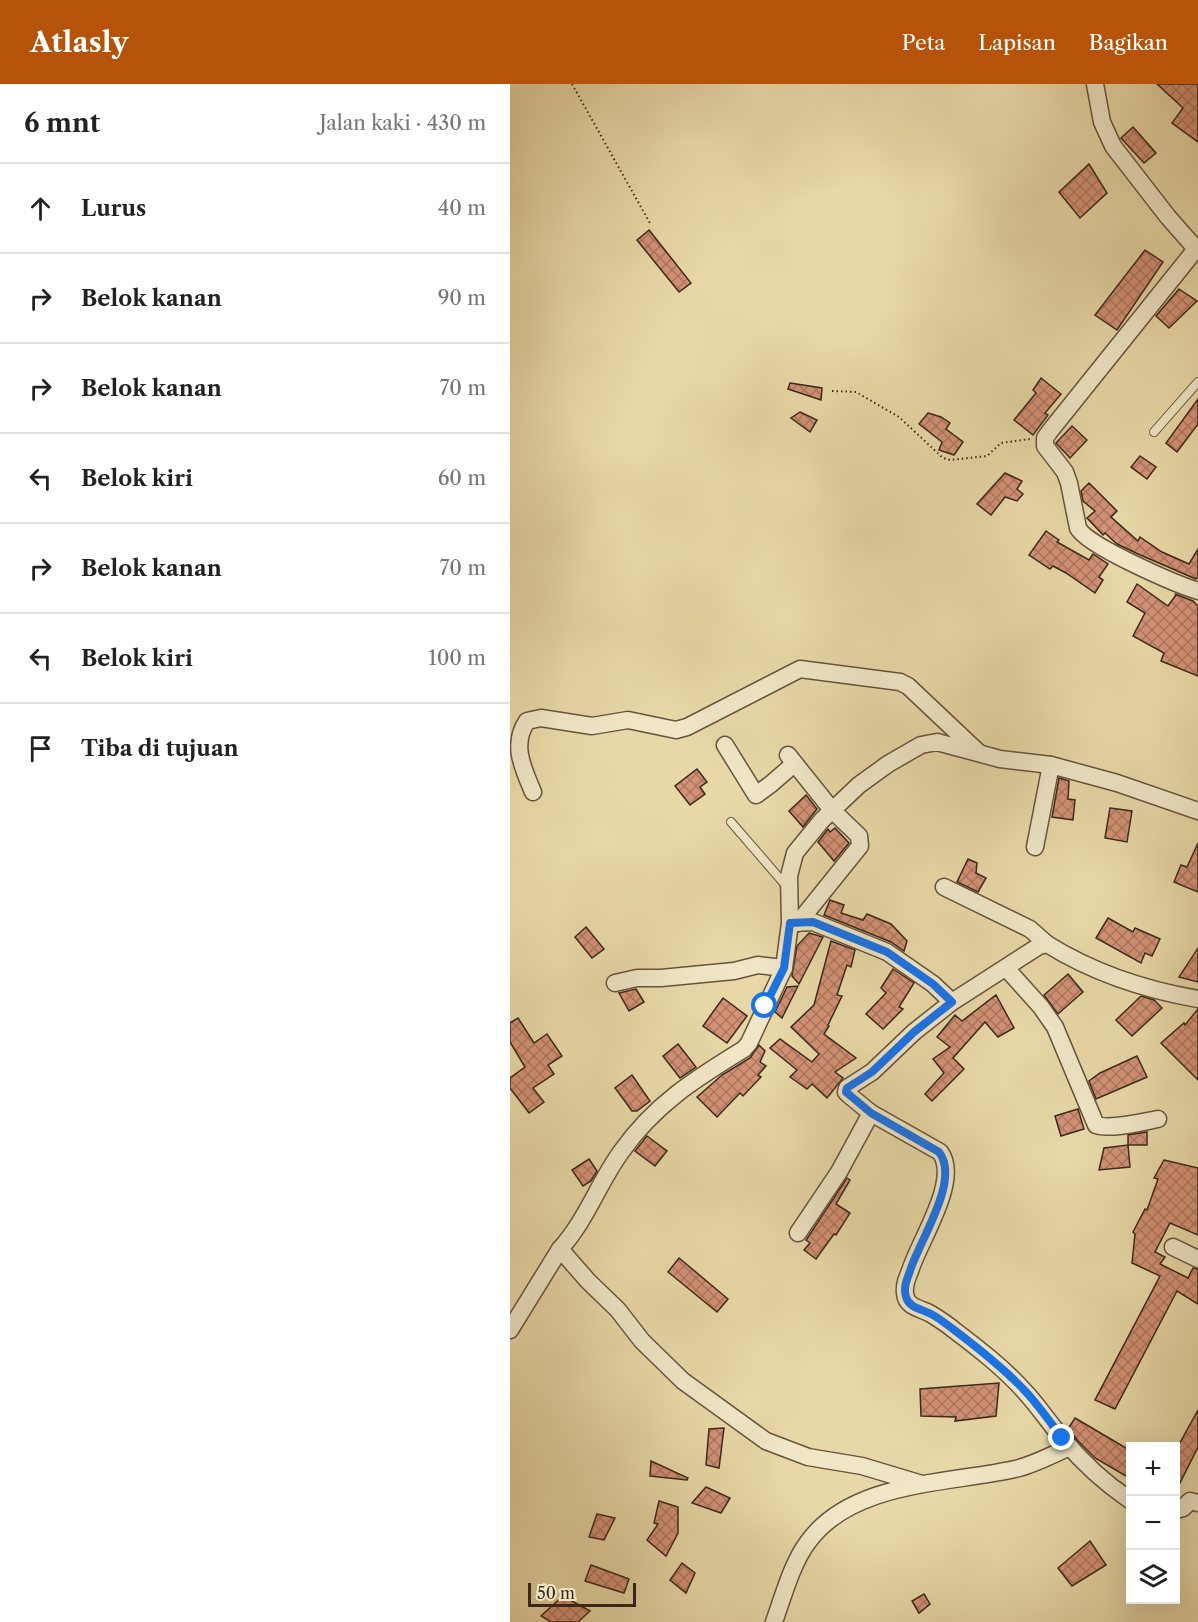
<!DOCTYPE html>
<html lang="id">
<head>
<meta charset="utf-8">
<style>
	body { margin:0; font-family:"Libre Caslon Text",serif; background:#f6f6f6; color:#222 }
	.controls { position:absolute; right:18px; bottom:18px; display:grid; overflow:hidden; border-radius:0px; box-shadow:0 6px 24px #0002 }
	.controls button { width:54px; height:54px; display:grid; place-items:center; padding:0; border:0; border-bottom:2px solid #e0e0e0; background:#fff; color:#222; font:30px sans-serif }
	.scale { position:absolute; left:18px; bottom:15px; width:108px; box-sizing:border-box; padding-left:6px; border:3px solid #3b281b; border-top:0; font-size:16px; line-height:21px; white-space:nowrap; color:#3b281b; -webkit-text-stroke:4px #f0e6c6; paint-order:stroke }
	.stop { position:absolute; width:18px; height:18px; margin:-14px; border:4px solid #1a73e8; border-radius:50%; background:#fff }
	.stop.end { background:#1a73e8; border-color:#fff; box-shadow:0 2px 6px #0008 }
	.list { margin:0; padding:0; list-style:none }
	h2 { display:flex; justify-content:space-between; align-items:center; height:78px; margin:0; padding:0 24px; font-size:26px }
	h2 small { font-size:20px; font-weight:400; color:#767676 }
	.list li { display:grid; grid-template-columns:39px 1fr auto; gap:18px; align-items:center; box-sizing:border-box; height:90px; padding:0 24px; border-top:2px solid #e0e0e0 }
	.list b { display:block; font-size:22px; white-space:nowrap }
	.list em { font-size:20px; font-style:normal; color:#767676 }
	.icon { flex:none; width:33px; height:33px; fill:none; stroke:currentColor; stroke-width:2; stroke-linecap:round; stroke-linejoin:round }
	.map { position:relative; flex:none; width:688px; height:1538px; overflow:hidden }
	header { display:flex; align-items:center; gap:36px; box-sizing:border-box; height:84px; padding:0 30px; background:#b45309; color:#fff }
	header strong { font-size:28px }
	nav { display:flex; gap:33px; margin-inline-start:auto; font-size:21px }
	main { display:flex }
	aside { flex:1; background:#fff }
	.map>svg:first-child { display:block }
	.building { fill:url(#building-cross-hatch); stroke:#3b281b; stroke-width:1.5 }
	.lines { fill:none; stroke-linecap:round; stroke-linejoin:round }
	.lane-casing { stroke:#66543e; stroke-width:10 }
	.street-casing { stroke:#66543e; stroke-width:19 }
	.path { stroke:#3b281b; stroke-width:2; stroke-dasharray:1.5 3; stroke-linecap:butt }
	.lane { stroke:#f0e6c6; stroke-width:8 }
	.street { stroke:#f0e6c6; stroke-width:16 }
	.route { stroke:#1a73e8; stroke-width:8 }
</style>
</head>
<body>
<header>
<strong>Atlasly</strong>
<nav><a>Peta</a><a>Lapisan</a><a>Bagikan</a></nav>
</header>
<main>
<aside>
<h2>6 mnt<small>Jalan kaki · 430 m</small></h2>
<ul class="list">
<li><svg class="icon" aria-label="ahead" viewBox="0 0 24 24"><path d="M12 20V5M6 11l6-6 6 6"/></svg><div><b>Lurus</b></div><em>40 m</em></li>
<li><svg class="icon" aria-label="right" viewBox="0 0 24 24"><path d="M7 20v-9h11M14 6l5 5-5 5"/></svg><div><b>Belok kanan</b></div><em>90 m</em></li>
<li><svg class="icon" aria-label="right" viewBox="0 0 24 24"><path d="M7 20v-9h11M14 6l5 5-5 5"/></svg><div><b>Belok kanan</b></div><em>70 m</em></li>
<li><svg class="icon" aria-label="left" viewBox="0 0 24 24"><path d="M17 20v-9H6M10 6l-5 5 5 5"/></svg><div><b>Belok kiri</b></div><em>60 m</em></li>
<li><svg class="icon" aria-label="right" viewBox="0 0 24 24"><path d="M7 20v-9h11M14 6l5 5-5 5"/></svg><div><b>Belok kanan</b></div><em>70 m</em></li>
<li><svg class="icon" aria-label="left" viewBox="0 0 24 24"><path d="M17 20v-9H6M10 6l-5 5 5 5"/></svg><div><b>Belok kiri</b></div><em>100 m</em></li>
<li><svg class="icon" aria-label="arrive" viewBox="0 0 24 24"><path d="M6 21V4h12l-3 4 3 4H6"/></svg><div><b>Tiba di tujuan</b></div></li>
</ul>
</aside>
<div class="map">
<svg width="688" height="1538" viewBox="0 0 688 1538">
	<defs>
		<pattern id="building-cross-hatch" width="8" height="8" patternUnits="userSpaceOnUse" patternTransform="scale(1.5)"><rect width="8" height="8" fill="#d39175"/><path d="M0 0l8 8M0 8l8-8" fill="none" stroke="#ac765f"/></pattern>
	</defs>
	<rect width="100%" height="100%" fill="#e8d8a7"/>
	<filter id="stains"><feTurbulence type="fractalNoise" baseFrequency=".00333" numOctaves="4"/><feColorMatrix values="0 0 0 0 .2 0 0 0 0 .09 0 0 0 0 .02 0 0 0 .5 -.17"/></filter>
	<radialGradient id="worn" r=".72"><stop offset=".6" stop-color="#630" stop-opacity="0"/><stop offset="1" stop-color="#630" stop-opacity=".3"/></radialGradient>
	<!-- building -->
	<g class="building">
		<path d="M647 0H688V58L662 39 673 24Z"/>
		<path d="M623 43 646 69 634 79 611 54Z"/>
		<path d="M579 80 597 109 570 134 549 108Z"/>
		<path d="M139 146 181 199 169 208 127 156Z"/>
		<path d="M635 166 653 178 607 246 585 231Z"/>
		<path d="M669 205 687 217 659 244 646 232Z"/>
		<path d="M531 294 551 310 535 329 538 331 523 351 504 336 526 309 523 306Z"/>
		<path d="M280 299 312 304 311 316 278 305Z"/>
		<path d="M688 315V340L667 368 656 359Z"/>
		<path d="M290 328 307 336 300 348 281 334Z"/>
		<path d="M418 329 431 333 440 339 436 345 453 358 444 371 429 366 432 358 409 340Z"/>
		<path d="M562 342 577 356 560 374 546 359Z"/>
		<path d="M630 372 646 383 637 395 621 383Z"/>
		<path d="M495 389 512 397 507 405 513 410 507 417 495 413 481 431 467 420Z"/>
		<path d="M579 399 607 427 601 433 628 457 630 453 652 468 679 480 688 465V493L686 495 628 470 607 460 595 449 593 451 577 434 585 427 573 417 571 407Z"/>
		<path d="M536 447 549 456 547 458 579 476 583 470 598 480 589 493 593 496 585 509 556 489 543 482 540 485 519 471Z"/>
		<path d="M627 500 658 522 666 511 665 510 683 517 688 522V592L651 577 654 569 623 552 635 529 617 518Z"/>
		<path d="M187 685 197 698 190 703 195 710 180 721 165 702Z"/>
		<path d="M549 694 559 697 558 715 565 716 563 736 542 733Z"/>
		<path d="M296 711 307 725 293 743 279 727Z"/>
		<path d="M600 724 622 727 617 758 595 754Z"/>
		<path d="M325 744 339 759 324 777 308 758 318 745 320 748Z"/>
		<path d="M688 759V808L664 798 671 781 677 783Z"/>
		<path d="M458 775 467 779 466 789 476 794 468 808 447 798Z"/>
		<path d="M320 816 334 821 331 829 353 836 357 830 381 840 397 857 394 867 381 858 314 831Z"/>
		<path d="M598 834 623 848 625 844 650 855 642 872 635 869 631 879 586 854Z"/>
		<path d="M76 843 94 865 82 874 65 853Z"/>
		<path d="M299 849 313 853 289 900 282 892 287 862Z"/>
		<path d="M321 857 345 866 341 883 337 881 327 911 332 912 318 941 319 942 314 950 346 974 325 988 333 994 317 1014 302 1000 297 1005 280 993 287 986 260 964 270 955 302 978 309 970 281 943 304 921Z"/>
		<path d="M688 864V898L669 893Z"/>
		<path d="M383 885 404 899 389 923 393 925 373 945 356 930 376 909 371 904Z"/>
		<path d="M558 890 573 908 548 930 534 911Z"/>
		<path d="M288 902 272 934 265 928 277 903Z"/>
		<path d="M126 905 134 918 119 927 109 909Z"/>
		<path d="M486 911 504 944 488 953 475 938 443 974 454 985 422 1017 415 1010 434 989 423 975 440 963 427 953 445 931 452 937Z"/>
		<path d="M631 912 644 916 652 924 622 952 606 936Z"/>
		<path d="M213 914 237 932 217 959 193 942Z"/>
		<path d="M688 925V996L651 959 674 939 675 941Z"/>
		<path d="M8 934 24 959 37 950 52 972 38 981 44 990 23 1004 34 1018 19 1029 0 1004V994L15 983 0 958V939Z"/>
		<path d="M168 960 186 983 170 994 153 972Z"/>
		<path d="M249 961 255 967 250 978 256 982 248 991 251 993 233 1012 230 1009 207 1033 187 1013 212 991 240 974Z"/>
		<path d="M627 972 637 993 586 1015 579 997 590 989Z"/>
		<path d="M122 991 140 1017 127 1027H122L105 1004Z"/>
		<path d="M568 1025 574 1045 551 1052 545 1032Z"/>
		<path d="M637 1048V1061H618V1051Z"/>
		<path d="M137 1052 157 1067 145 1082 125 1067Z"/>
		<path d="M618 1061 620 1083 589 1086 594 1064Z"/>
		<path d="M79 1075 87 1087 81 1097 73 1102 62 1086Z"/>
		<path d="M654 1076 688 1084V1151L660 1139 645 1168 655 1173 650 1180 678 1194 683 1184 688 1185V1220L667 1207 605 1325 585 1316 650 1192 622 1179 625 1150 623 1148 635 1125 637 1126 648 1095 644 1094Z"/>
		<path d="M337 1094 340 1096 326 1120 340 1129 326 1151 324 1150 306 1175 294 1166 300 1159 296 1156Z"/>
		<path d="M169 1174 218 1215 207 1228 158 1188Z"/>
		<path d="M489 1299 486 1332 445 1337 446 1333 411 1332 410 1305Z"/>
		<path d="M688 1326V1363L666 1407V1366Z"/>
		<path d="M565 1334 621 1367V1395L585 1374 568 1357 558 1345Z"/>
		<path d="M214 1344 209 1384 196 1381 199 1345Z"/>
		<path d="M141 1377 178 1394 177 1396 140 1392Z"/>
		<path d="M196 1403 220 1414 211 1429 182 1419Z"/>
		<path d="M149 1417 168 1423V1449L156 1472 137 1456 148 1440 144 1439Z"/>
		<path d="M87 1430 105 1434 94 1456 79 1453Z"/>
		<path d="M580 1457 596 1481 562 1502 548 1484Z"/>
		<path d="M172 1479 185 1489 176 1509 160 1496Z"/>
		<path d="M81 1481 119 1495 114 1509 75 1497Z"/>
		<path d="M414 1510 420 1520 409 1529 402 1517Z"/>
		<path d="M53 1512 80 1527 68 1538H41L31 1532Z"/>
	</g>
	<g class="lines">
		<!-- lane casing -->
		<g class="lane-casing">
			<g id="lane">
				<path d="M644 348 688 298"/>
				<path d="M221 738 278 804"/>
			</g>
		</g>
		<!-- street casing -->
		<g class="street-casing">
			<g id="street">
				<path d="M585 0 592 38 603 62 658 133 688 167"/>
				<path d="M686 165 540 347 535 354V362L555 388 559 399 568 444C577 462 666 500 688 507"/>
				<path d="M215 661 246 711 261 700 284 680"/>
				<path d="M278 671 322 726 349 752 350 762 288 839"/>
				<path d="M23 708C13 684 1 661 17 637L31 634 82 642 118 636 166 646 177 643 290 585 390 598 398 602 468 668"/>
				<path d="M525 763 541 681"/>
				<path d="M434 803 520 845 537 860"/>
				<path d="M281 839 303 838 377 868 423 900 442 918"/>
				<path d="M496 884 531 923 545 943 586 1041C602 1046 632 1038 648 1035"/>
				<path d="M105 899 127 894H151L224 887 248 881 274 884"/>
				<path d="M361 1029 339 1011 336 1008 337 1004 362 988 404 948 442 918 529 862 537 860C582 888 636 906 688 915"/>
				<path d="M288 1149 329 1088 361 1029 430 1068C451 1096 409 1157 400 1187 397 1194 394 1201 395 1209 396 1224 411 1224 421 1230 429 1235 437 1240 444 1246 469 1265 495 1285 516 1309 529 1323 540 1340 553 1355 572 1378 596 1400 620 1416"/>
				<path d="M663 1163 688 1175"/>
				<path d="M0 1246 50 1165"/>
				<path d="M412 1400 352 1382 298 1373 256 1357 173 1297 132 1257 108 1226 78 1197 50 1165C77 1135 88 1100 111 1068 145 1020 185 995 234 965L239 959 274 884 280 839 279 792 285 769 312 736 349 701 378 680 411 661 427 658 490 675 541 681 607 699 688 727"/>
				<path d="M666 1426 673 1424 680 1417 688 1419"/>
				<path d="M264 1538C273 1513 282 1479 298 1458 342 1397 438 1400 505 1385 524 1381 543 1370 560 1363"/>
			</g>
		</g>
		<!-- path -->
		<g class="path">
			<path d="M62 0 141 141"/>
			<path d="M322 307 346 308 389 333 433 374 440 376 477 372 491 359 520 355"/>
		</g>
		<!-- lane -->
		<use href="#lane" class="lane"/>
		<!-- street -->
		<use href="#street" class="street"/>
	</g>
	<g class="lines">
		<!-- route -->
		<path class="route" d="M255 922 274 884 280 839 303 838 377 868 423 900 442 918 404 948 362 988 337 1004 336 1008 361 1029 429 1068C451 1096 409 1157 400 1187 397 1195 393 1204 396 1213 399 1224 412 1225 421 1230 429 1234 436 1240 443 1245 468 1264 495 1285 516 1308 529 1322 541 1339 552 1354"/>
	</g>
	<rect width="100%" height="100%" filter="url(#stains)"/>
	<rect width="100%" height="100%" fill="url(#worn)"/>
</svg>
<div class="controls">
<button>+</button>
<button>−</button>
<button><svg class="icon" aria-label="layers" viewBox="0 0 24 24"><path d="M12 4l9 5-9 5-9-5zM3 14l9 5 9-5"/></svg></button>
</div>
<div class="scale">50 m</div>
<div class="stop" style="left:255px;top:922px"></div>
<div class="stop end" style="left:552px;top:1354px"></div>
</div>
</main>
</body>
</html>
